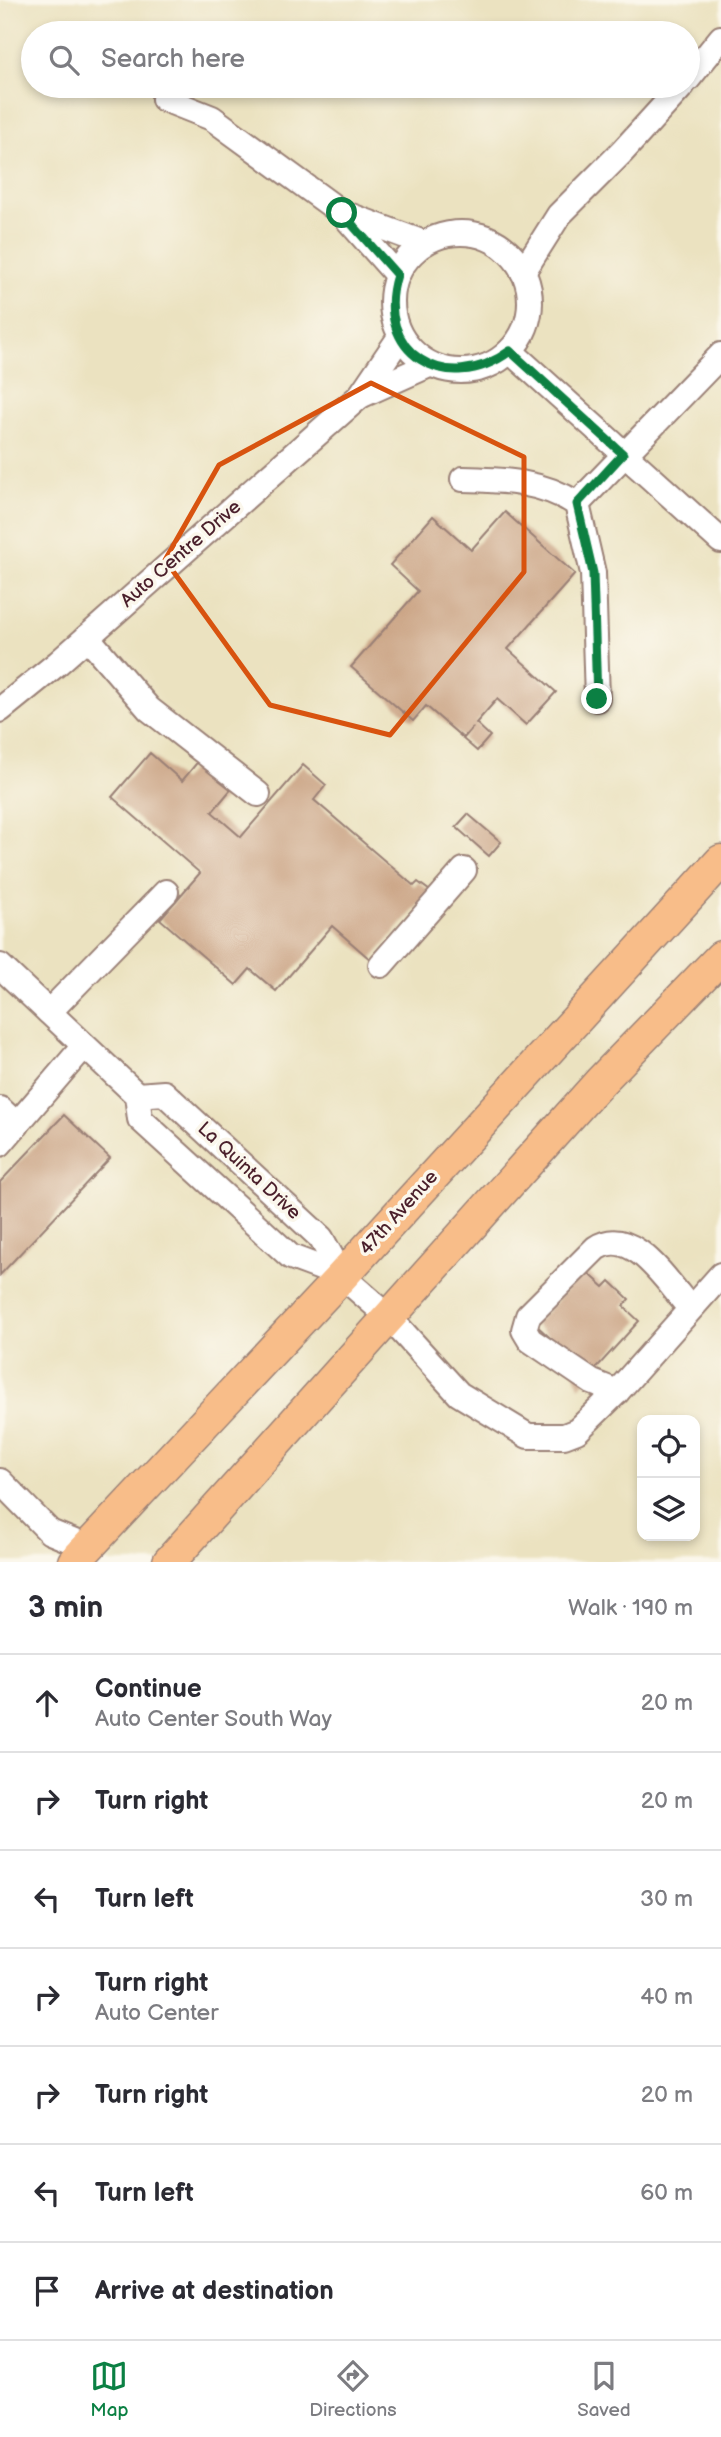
<!DOCTYPE html>
<html lang="en">
<head>
<meta charset="utf-8">
<style>
	body { margin:0; font-family:"Balsamiq Sans",sans-serif; background:#f7f7f7; color:#2b2b33 }
	.controls { position:absolute; right:21px; bottom:21px; display:grid; overflow:hidden; border-radius:14px; box-shadow:0 4px 10px #0003 }
	.controls button { width:63px; height:63px; display:grid; place-items:center; padding:0; border:0; border-bottom:2px solid #e1e1e2; background:#fff; color:#2b2b33; font:35px sans-serif }
	.stop { position:absolute; width:21px; height:21px; margin:-16px; border:5px solid #0b8043; border-radius:50%; background:#fff }
	.stop.end { background:#0b8043; border-color:#fff; box-shadow:0 2px 7px #0008 }
	.list { margin:0; padding:0; list-style:none }
	h2 { display:flex; justify-content:space-between; align-items:center; height:91px; margin:0; padding:0 28px; font-size:30px }
	h2 small { font-size:23px; font-weight:400; color:#7c7c81 }
	.list li { display:grid; grid-template-columns:46px 1fr auto; gap:21px; align-items:center; box-sizing:border-box; height:98px; padding:0 28px; border-top:2px solid #e1e1e2 }
	.list b { display:block; font-size:26px; white-space:nowrap }
	.list p { margin:0; font-size:23px; white-space:nowrap; color:#7c7c81 }
	.list em { font-size:23px; font-style:normal; color:#7c7c81 }
	.icon { flex:none; width:38px; height:38px; fill:none; stroke:currentColor; stroke-width:2; stroke-linecap:round; stroke-linejoin:round }
	.map { position:relative; flex:none; width:721px; height:1562px; overflow:hidden }
	.search { position:absolute; background:#fff; box-shadow:0 4px 10px #0003; left:21px; right:21px; top:21px; height:77px; display:flex; align-items:center; gap:18px; box-sizing:border-box; padding:0 24px; border-radius:38px; color:#7c7c81; font-size:26px }
	.sheet { height:777px; background:#fff }
	nav { display:flex; justify-content:space-around; align-items:center; box-sizing:border-box; height:98px; border-top:2px solid #e1e1e2; background:#fff; font-size:19px; color:#7c7c81 }
	nav a { display:grid; justify-items:center; gap:4px }
	nav .on { color:#0b8043 }
	.map>svg:first-child { display:block }
	.building { fill:#cba485 }
	.lines { fill:none; stroke-linecap:round; stroke-linejoin:round }
	.minor-casing { stroke:#9a8076; stroke-width:28 }
	.major-casing { stroke:#9a8076; stroke-width:35 }
	.minor { stroke:#fff; stroke-width:24 }
	.major { stroke:#f8bd89; stroke-width:32 }
	.route { stroke:#0b8043; stroke-width:9 }
	.marked { fill:none; stroke:#d8530f; stroke-width:5; stroke-linejoin:round }
	.labels { text-anchor:middle; dominant-baseline:central; stroke-width:7; stroke-linejoin:round; paint-order:stroke }
	.street-label { font-size:19px; fill:#4a1f2b; stroke:#fbf7ec }
</style>
</head>
<body>
<div class="map">
<svg width="721" height="1562" viewBox="0 0 721 1562">
	<rect width="100%" height="100%" fill="#fbf7ec"/>
	<filter id="ink" filterUnits="userSpaceOnUse"><feTurbulence type="fractalNoise" baseFrequency=".0143" numOctaves="2"/><feDisplacementMap in="SourceGraphic" scale="14" xChannelSelector="R" yChannelSelector="G"/><feConvolveMatrix kernelMatrix="1 2 1 2 8 2 1 2 1" color-interpolation-filters="sRGB"/></filter>
	<filter id="wash" filterUnits="userSpaceOnUse"><feTurbulence type="fractalNoise" baseFrequency=".00686" numOctaves="4" result="noise"/><feDisplacementMap in="SourceGraphic" scale="28" xChannelSelector="R" yChannelSelector="G"/><feGaussianBlur stdDeviation="1.57" result="paint"/><feColorMatrix in="noise" values="0 0 0 0 0 0 0 0 0 0 0 0 0 0 0 0 0 1.4 0 .05"/><feComposite in="paint" operator="in"/></filter>
	<g filter="url(#wash)">
		<rect width="100%" height="100%" fill="#ebe2c0"/>
		<g id="blocks">
			<!-- building -->
			<g class="building">
				<path d="M505 512 575 574 508 649 556 692 526 725 497 699 476 723 490 736 477 751 463 739 473 727 463 738 426 706 413 721 351 667 418 591 390 565 433 516 471 550Z"/>
				<path d="M150 753 182 781 200 759 233 787 212 812 241 837 303 765 326 785 314 800 414 886 418 882 430 891 371 960 332 926 276 991 250 969 236 985 160 919 200 873 112 797Z"/>
				<path d="M468 814 501 842 489 856 456 827Z"/>
				<path d="M64 1115 110 1158 0 1275V1182Z"/>
				<path d="M585 1270 604 1287 610 1281 629 1299 623 1306 639 1321 579 1387 570 1356 535 1324Z"/>
			</g>
		</g>
	</g>
	<g filter="url(#ink)">
		<use href="#blocks" fill-opacity="0" stroke="#9a8076" stroke-width="2"/>
		<g class="lines">
			<!-- minor casing -->
			<g class="minor-casing">
				<g id="minor">
					<path d="M688 79 721 38"/>
					<path d="M164 99 212 118 342 213 397 275"/>
					<path d="M346 214 424 243"/>
					<circle cx="461" cy="302" r="69"/>
					<path d="M523 272 559 215 622 152 682 86"/>
					<path d="M510 351 721 541"/>
					<path d="M360 396 429 365"/>
					<path d="M463 479C504 480 542 481 577 504L593 573 597 699"/>
					<path d="M577 504 721 355"/>
					<path d="M87 637 149 709 258 794"/>
					<path d="M0 710 58 663 360 396 400 337"/>
					<path d="M381 965 464 870"/>
					<path d="M0 966 137 1095 140 1119 291 1257 342 1276 389 1317 459 1394 528 1436H564L577 1431 617 1392 721 1275"/>
					<path d="M49 1012 166 892"/>
					<path d="M137 1095 164 1093 321 1238 342 1276"/>
					<path d="M0 1109 17 1125"/>
					<path d="M0 1144 84 1046"/>
					<path d="M617 1392 592 1382 530 1340 524 1330 528 1316 596 1248C633 1224 668 1284 690 1308"/>
					<path d="M0 1481 50 1532 87 1547"/>
				</g>
			</g>
			<!-- major casing -->
			<g class="major-casing">
				<g id="major">
					<path d="M74 1562 342 1276 721 861"/>
					<path d="M169 1562 600 1082 721 957"/>
				</g>
			</g>
			<!-- minor -->
			<use href="#minor" class="minor"/>
			<!-- major -->
			<use href="#major" class="major"/>
		</g>
	</g>
	<g class="lines" filter="url(#ink)">
		<!-- route -->
		<path class="route" d="M342 213 397 275C373 352 446 398 510 351L623 454 577 504 593 573 597 699"/>
	</g>
	<!-- marked area -->
	<path class="marked" d="M371 383 524 457V572L390 735 270 705 165 560 219 465Z"/>
	<g class="labels">
		<!-- street labels -->
		<g class="street-label">
			<text transform="translate(181 554) rotate(-41)">Auto Centre Drive</text>
			<text transform="translate(249 1171) rotate(43)">La Quinta Drive</text>
			<text transform="translate(399 1213) rotate(-48)">47th Avenue</text>
		</g>
	</g>
</svg>
<div class="controls">
<button><svg class="icon" aria-label="locate" viewBox="0 0 24 24"><circle cx="12" cy="12" r="6"/><path d="M12 2v4M12 18v4M2 12h4M18 12h4"/></svg></button>
<button><svg class="icon" aria-label="layers" viewBox="0 0 24 24"><path d="M12 4l9 5-9 5-9-5zM3 14l9 5 9-5"/></svg></button>
</div>
<div class="stop" style="left:342px;top:213px"></div>
<div class="stop end" style="left:597px;top:699px"></div>
<div class="search"><svg class="icon" aria-label="search" viewBox="0 0 24 24"><circle cx="10" cy="10" r="6"/><path d="M15 15l6 6"/></svg>Search here</div>
</div>
<section class="sheet">
<h2>3 min<small>Walk · 190 m</small></h2>
<ul class="list">
<li><svg class="icon" aria-label="ahead" viewBox="0 0 24 24"><path d="M12 20V5M6 11l6-6 6 6"/></svg><div><b>Continue</b><p>Auto Center South Way</p></div><em>20 m</em></li>
<li><svg class="icon" aria-label="right" viewBox="0 0 24 24"><path d="M7 20v-9h11M14 6l5 5-5 5"/></svg><div><b>Turn right</b></div><em>20 m</em></li>
<li><svg class="icon" aria-label="left" viewBox="0 0 24 24"><path d="M17 20v-9H6M10 6l-5 5 5 5"/></svg><div><b>Turn left</b></div><em>30 m</em></li>
<li><svg class="icon" aria-label="right" viewBox="0 0 24 24"><path d="M7 20v-9h11M14 6l5 5-5 5"/></svg><div><b>Turn right</b><p>Auto Center</p></div><em>40 m</em></li>
<li><svg class="icon" aria-label="right" viewBox="0 0 24 24"><path d="M7 20v-9h11M14 6l5 5-5 5"/></svg><div><b>Turn right</b></div><em>20 m</em></li>
<li><svg class="icon" aria-label="left" viewBox="0 0 24 24"><path d="M17 20v-9H6M10 6l-5 5 5 5"/></svg><div><b>Turn left</b></div><em>60 m</em></li>
<li><svg class="icon" aria-label="arrive" viewBox="0 0 24 24"><path d="M6 21V4h12l-3 4 3 4H6"/></svg><div><b>Arrive at destination</b></div></li>
</ul>
</section>
<nav>
<a class="on"><svg class="icon" aria-label="map" viewBox="0 0 24 24"><path d="M3 6l6-2 6 2 6-2v14l-6 2-6-2-6 2zM9 4v14M15 6v14"/></svg>Map</a>
<a><svg class="icon" aria-label="directions" viewBox="0 0 24 24"><path d="M12 3l9 9-9 9-9-9zM9 14v-3h6M13 9l2 2-2 2"/></svg>Directions</a>
<a><svg class="icon" aria-label="saved" viewBox="0 0 24 24"><path d="M7 4h10v16l-5-4-5 4z"/></svg>Saved</a>
</nav>
</body>
</html>
